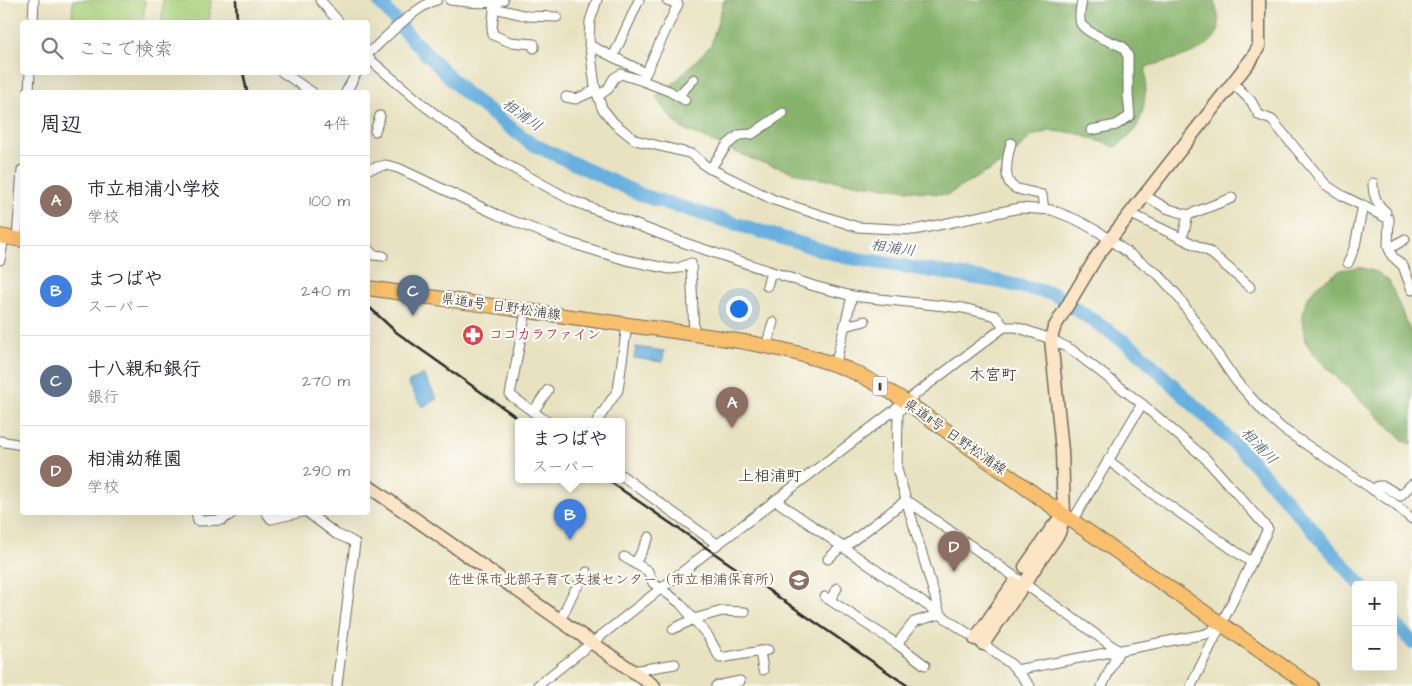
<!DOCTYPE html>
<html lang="ja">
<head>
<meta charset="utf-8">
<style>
	body { margin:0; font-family:"Architects Daughter","Klee One",sans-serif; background:#f7f7f7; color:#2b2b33 }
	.controls { position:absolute; right:15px; bottom:15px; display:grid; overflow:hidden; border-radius:5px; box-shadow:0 5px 20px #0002 }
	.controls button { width:45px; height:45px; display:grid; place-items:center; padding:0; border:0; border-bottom:1px solid #e1e1e2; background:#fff; color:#2b2b33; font:25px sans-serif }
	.you { position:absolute; left:738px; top:308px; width:18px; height:18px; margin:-12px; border:4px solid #fff; border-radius:50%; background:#1a73e8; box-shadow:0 0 0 8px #1a73e833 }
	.badge { display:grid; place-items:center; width:32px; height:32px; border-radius:50%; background:#2563eb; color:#fff; font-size:16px; font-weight:700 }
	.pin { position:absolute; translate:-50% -41px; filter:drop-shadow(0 1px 2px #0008) }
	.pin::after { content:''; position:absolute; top:26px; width:18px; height:15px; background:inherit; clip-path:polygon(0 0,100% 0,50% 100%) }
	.popup { position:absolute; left:515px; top:418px; width:110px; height:65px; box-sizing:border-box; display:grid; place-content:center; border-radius:5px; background:#fff; filter:drop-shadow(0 1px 4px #0005); font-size:16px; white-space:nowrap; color:#7c7c81 }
	.popup b { font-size:19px; color:#2b2b33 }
	.popup::after { content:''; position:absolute; left:50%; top:100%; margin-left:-10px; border:10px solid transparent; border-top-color:#fff }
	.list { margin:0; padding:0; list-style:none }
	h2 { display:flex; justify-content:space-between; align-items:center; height:65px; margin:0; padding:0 20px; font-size:21px }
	h2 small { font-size:16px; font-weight:400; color:#7c7c81 }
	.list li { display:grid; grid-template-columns:32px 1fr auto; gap:15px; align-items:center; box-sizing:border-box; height:90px; padding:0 20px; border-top:1px solid #e1e1e2 }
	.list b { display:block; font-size:19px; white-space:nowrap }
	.list p { margin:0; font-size:16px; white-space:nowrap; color:#7c7c81 }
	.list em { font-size:16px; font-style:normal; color:#7c7c81 }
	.icon { flex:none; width:28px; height:28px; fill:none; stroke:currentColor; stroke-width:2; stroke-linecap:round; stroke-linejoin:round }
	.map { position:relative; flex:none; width:1412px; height:686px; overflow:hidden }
	.search { position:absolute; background:#fff; box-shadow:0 5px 20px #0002; left:20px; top:20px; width:350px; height:55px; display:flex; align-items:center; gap:12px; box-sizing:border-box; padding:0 18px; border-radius:5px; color:#7c7c81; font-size:19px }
	.panel { position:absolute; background:#fff; box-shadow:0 5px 20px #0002; left:20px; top:90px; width:350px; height:425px; border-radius:5px }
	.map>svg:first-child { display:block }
	.green { fill:#aad17c; stroke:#6a7e54 }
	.forest { fill:#87b36c; stroke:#596f4c }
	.water { fill:#68b0df; stroke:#4a6e85 }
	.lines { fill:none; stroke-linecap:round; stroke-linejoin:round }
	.river { stroke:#68b0df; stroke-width:14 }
	.street-casing { stroke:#6d6b5f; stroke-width:11 }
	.secondary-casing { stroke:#6d6b5f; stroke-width:15 }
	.primary-casing { stroke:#6d6b5f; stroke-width:16 }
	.street { stroke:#fff; stroke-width:9 }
	.secondary { stroke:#fce5c4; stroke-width:12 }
	.primary { stroke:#f8bf6c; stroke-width:14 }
	.rail { stroke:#2b2b2b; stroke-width:2.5 }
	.labels { text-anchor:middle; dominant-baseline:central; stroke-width:4.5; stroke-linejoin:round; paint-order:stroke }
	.shield { fill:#fdfcf7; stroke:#6a6a68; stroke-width:1 }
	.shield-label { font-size:12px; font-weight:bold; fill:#2b2b2b }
	.street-label { font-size:14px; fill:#2b2b2b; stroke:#fdfcf7 }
	.health-label { font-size:14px; font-weight:bold; fill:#be3a42; stroke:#fdfcf7; text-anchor:start }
	.education-label { font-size:14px; font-weight:bold; fill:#785e54; stroke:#fdfcf7; text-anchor:end }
	.water-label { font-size:15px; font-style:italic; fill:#405a6a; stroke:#fdfcf7 }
	.quarter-label { font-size:16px; fill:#2b2b2b; stroke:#fdfcf7 }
</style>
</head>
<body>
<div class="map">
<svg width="1412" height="686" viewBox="0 0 1412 686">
	<rect width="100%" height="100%" fill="#fdfcf7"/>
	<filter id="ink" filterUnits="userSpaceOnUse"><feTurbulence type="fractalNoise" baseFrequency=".02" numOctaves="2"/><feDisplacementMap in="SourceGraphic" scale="10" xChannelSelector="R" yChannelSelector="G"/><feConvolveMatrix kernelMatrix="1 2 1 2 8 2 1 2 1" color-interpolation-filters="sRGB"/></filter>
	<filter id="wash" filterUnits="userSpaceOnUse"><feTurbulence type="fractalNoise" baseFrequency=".0096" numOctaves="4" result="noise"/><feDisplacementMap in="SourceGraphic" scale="20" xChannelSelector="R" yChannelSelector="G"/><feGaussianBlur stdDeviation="1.12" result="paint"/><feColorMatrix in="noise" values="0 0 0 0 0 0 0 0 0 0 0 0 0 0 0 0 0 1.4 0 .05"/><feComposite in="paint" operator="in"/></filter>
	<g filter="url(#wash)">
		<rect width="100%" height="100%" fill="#e8e2c0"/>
		<!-- green -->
		<g class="green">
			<path d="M73 0H145L143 22H72Z"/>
			<path d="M163 0H211L209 22H162Z"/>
		</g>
		<!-- forest -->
		<g class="forest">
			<path d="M724 0H1214C1216 9 1221 23 1218 31 1209 54 1167 60 1146 67 1146 87 1146 110 1136 128 1132 136 1122 142 1116 147L1075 133 1049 131 1032 136 1007 160 947 195 813 178 754 160 681 128 663 108 656 96 674 83 711 45Z"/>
			<path d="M1359 267 1377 272 1389 281 1412 336V445L1403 440 1356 396 1315 356 1305 341 1302 320 1306 300 1317 286 1341 270Z"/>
		</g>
		<!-- water -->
		<g class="water">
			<path d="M636 347 664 351 663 362 634 358Z"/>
			<path d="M423 374 437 399 422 407 408 383Z"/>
		</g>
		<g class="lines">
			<!-- river -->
			<g class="river">
				<path d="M378 0 408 35 464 92 530 143 644 196 845 257 1001 282 1054 294 1135 349 1249 458 1361 585"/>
				<path d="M1393 622 1412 642"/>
			</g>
		</g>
	</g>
	<g filter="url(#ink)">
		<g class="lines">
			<!-- street casing -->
			<g class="street-casing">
				<g id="street">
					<path d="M320 0 339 22"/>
					<path d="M450 0C468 2 486 5 503 0"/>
					<path d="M597 0 590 21 589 39 595 87 602 108 614 123 635 140 692 154 707 167 774 200 857 227 914 230 1020 208 1052 210 1077 220 1099 232 1159 275 1177 295 1236 381 1266 414 1283 429 1393 503 1412 519"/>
					<path d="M1082 0C1081 7 1078 17 1081 24 1087 34 1113 42 1123 47L1128 56V95L1130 116 1116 125 1091 130"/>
					<path d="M495 2 492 29 493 35 510 42 534 44V48"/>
					<path d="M494 8 527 16 557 17"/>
					<path d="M33 22 34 0"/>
					<path d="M589 45 646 73 678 4 667 0"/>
					<path d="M368 54C384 39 417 5 437 0"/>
					<path d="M613 57 639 0"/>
					<path d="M368 58 421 103 475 145 500 161 573 201 679 241 814 286 852 296 963 308 996 316 1004 327"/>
					<path d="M282 72 312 92"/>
					<path d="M644 78 643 81 669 91 685 100"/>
					<path d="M1233 83 1251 101 1259 115 1272 120 1326 185 1343 196 1389 219 1388 245 1392 256 1403 266 1412 290"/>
					<path d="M29 92 30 72"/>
					<path d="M346 92 357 72"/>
					<path d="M598 96 608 89 614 78 621 74 643 81"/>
					<path d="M678 96 694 79"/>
					<path d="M566 97 576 99 596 90"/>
					<path d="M375 131 380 116"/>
					<path d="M1011 143C1008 154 1001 181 1015 188 1023 191 1033 192 1042 195L1044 209"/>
					<path d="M368 169 386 165 398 168 498 215 567 242 626 260 670 269 679 268 691 263 694 335"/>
					<path d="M710 169 727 145 739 135 752 134 783 113"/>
					<path d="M1373 183C1373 195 1376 204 1386 212L1383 215"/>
					<path d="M1144 195 1166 208 1188 215 1232 198"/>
					<path d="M1129 213 1210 252 1250 287"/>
					<path d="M1184 232 1188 215"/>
					<path d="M17 239 22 170"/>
					<path d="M368 249 373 255 383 256"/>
					<path d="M1389 249 1405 239"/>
					<path d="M0 260 4 237"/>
					<path d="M1348 263 1355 246 1363 205"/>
					<path d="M767 286 771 272"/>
					<path d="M526 311 510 395 546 421"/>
					<path d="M845 326 865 321"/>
					<path d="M766 347 773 322"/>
					<path d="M835 366 852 296"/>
					<path d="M904 404 898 414 897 469 940 614"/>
					<path d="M533 412 548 390"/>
					<path d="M597 421 618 390 627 325"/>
					<path d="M0 441 22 445"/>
					<path d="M1108 460 1151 493 1251 562"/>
					<path d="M621 475 717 544"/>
					<path d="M1373 490 1378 486H1384L1400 496 1412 484"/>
					<path d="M775 500 983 644 1012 665 1030 686"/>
					<path d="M905 501 911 503 1119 651"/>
					<path d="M196 512 198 521 222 520 234 512"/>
					<path d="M266 512 271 519 302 512"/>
					<path d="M307 512 336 534 348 539 355 543 337 685"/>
					<path d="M1073 520 1142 404"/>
					<path d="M843 548 905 501"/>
					<path d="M624 557 648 571 653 583 680 603 708 636 720 658 768 650"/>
					<path d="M828 559 841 547"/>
					<path d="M635 564 649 537"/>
					<path d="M825 597 897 644"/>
					<path d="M830 600 837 588"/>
					<path d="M560 621 573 593 587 572"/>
					<path d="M673 629 694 619 722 611 745 612"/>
					<path d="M760 651 763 670"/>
					<path d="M925 665 897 644 914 622 940 614"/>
					<path d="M1016 670 1206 634 1222 624"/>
					<path d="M633 671 675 664"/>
					<path d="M537 686 710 550 1004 327H1016L1051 339 1072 350 1142 404 1205 458 1268 529 1191 686"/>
					<path d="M716 686 740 681"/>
					<path d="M1102 686 1119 651"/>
				</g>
			</g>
			<!-- secondary casing -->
			<g class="secondary-casing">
				<g id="secondary">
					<path d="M368 486 654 686"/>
					<path d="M1025 567 1052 528 1062 516"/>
					<path d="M975 639 1014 583"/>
					<path d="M983 644 1059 533 1064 515 1062 451 1051 339 1054 328 1097 256 1253 57 1259 46V0"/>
				</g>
			</g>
			<!-- primary casing -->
			<g class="primary-casing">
				<g id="primary">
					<path d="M0 236 22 240"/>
					<path d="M368 288C450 300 533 312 615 323 690 334 778 342 849 370 868 378 887 390 905 401L1064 515 1311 686"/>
				</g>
			</g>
			<!-- street -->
			<use href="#street" class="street"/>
			<!-- secondary -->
			<use href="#secondary" class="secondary"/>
			<!-- primary -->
			<use href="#primary" class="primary"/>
			<!-- rail -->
			<g class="rail">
				<path d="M236 0 237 22"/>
				<path d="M243 72 247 92"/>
				<path d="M368 306 396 332 522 421"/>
				<path d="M606 479 908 686"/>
			</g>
		</g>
	</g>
	<!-- icons -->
	<defs>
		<g id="pharmacy-disc" transform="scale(1.125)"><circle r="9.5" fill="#e0444e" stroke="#fdfcf7"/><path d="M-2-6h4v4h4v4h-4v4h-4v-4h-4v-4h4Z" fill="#fff"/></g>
		<g id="school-disc" transform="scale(1.125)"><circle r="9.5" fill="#8d6e63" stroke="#fdfcf7"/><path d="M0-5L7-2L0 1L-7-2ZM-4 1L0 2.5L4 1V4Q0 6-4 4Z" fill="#fff"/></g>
	</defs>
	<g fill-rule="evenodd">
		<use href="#pharmacy-disc" x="473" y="335"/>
		<use href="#school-disc" x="799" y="580"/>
	</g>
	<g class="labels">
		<!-- shield labels -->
		<rect class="shield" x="872.5" y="376.5" width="15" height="19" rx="4"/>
		<g class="shield-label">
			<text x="880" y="386">11</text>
		</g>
		<!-- street labels -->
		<g class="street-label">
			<text transform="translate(501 307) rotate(8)">県道11号 日野松浦線</text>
			<text transform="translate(955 437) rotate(35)">県道11号 日野松浦線</text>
		</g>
		<!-- health labels -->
		<g class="health-label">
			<text x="489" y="335">ココカラファイン</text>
		</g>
		<!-- education labels -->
		<g class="education-label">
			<text x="783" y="580">佐世保市北部子育て支援センター（市立相浦保育所）</text>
		</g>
		<!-- water labels -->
		<g class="water-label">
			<text transform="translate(522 115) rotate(36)">相浦川</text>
			<text transform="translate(893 248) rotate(9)">相浦川</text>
			<text transform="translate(1259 446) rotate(46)">相浦川</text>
		</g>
		<!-- quarter labels -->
		<g class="quarter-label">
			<text x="993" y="375">木宮町</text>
			<text x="770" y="476">上相浦町</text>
		</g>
	</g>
</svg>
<div class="controls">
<button>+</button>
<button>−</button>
</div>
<div class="you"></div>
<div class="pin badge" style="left:732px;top:428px;background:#8d6e63">A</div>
<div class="pin badge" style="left:570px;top:540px;background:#3f7fe0">B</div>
<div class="popup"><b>まつばや</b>スーパー</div>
<div class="pin badge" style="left:413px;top:316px;background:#5c6f8a">C</div>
<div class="pin badge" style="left:954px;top:572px;background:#8d6e63">D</div>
<div class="search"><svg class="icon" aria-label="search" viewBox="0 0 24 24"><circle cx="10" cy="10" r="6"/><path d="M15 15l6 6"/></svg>ここで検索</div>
<section class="panel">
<h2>周辺<small>4件</small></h2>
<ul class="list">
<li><span class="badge" style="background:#8d6e63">A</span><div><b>市立相浦小学校</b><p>学校</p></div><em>100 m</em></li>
<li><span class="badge" style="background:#3f7fe0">B</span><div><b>まつばや</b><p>スーパー</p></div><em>240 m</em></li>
<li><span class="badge" style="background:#5c6f8a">C</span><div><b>十八親和銀行</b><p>銀行</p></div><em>270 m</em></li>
<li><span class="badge" style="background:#8d6e63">D</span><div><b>相浦幼稚園</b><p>学校</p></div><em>290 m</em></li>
</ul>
</section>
</div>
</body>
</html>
